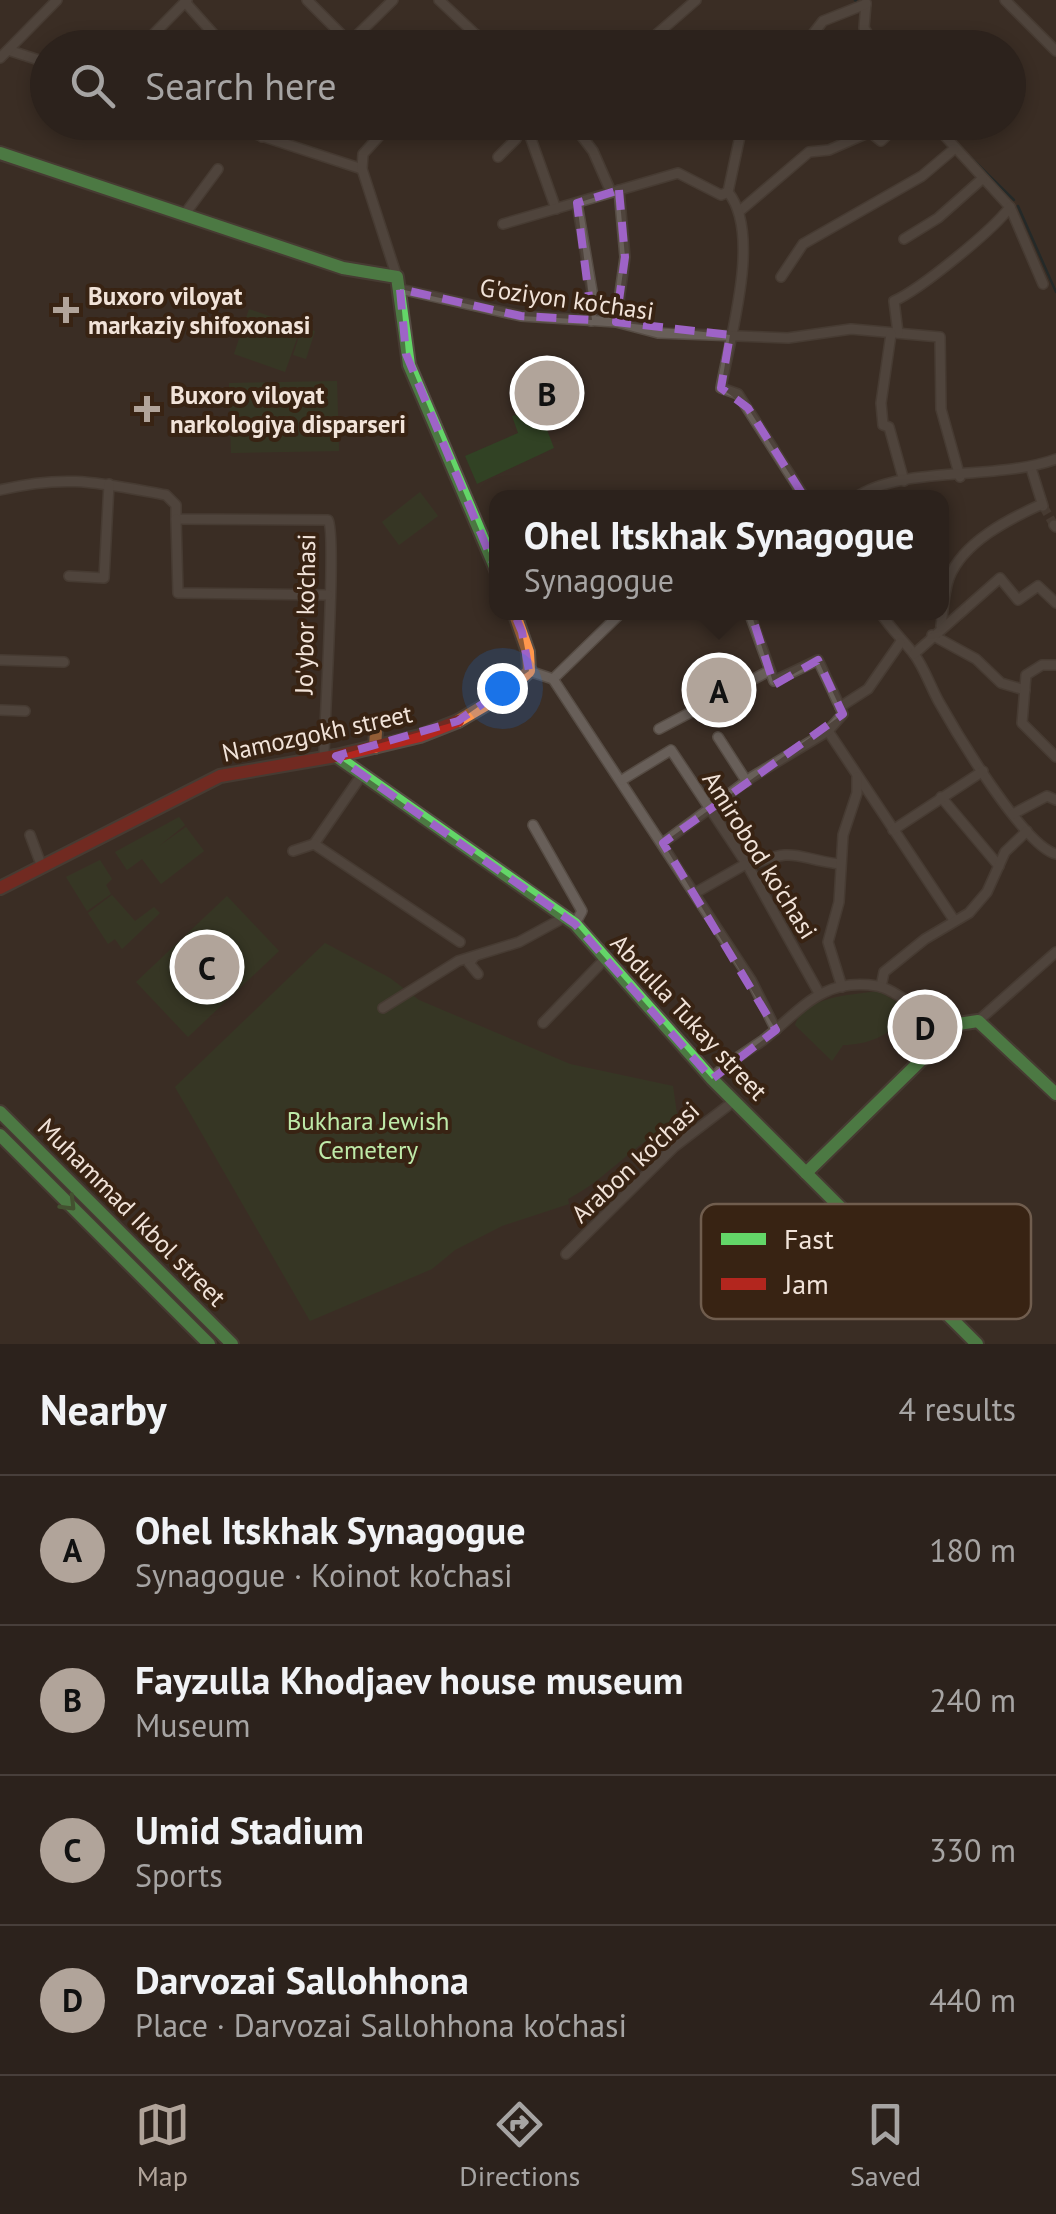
<!DOCTYPE html>
<html lang="en">
<head>
<meta charset="utf-8">
<style>
	body { margin:0; font-family:"PT Sans",sans-serif; background:#382f29; color:#f1f3f6 }
	.you { position:absolute; left:502px; top:688px; width:35px; height:35px; margin:-25px; border:8px solid #fff; border-radius:50%; background:#1a73e8; box-shadow:0 0 0 15px #1a73e833 }
	.badge { display:grid; place-items:center; width:65px; height:65px; border-radius:50%; background:#b1a49a; color:#111; font-size:32px; font-weight:700 }
	.pin { position:absolute; translate:-50% -50%; border:5px solid #fff; box-shadow:0 2px 10px #0006 }
	.popup { position:absolute; left:489px; top:490px; width:460px; height:130px; box-sizing:border-box; display:grid; place-content:center; border-radius:20px; background:#2c221c; filter:drop-shadow(0 2px 8px #0005); font-size:32px; white-space:nowrap; color:#a6a4a3 }
	.popup b { font-size:38px; color:#f1f3f6 }
	.popup::after { content:''; position:absolute; left:50%; top:100%; margin-left:-20px; border:20px solid transparent; border-top-color:#2c221c }
	.list { margin:0; padding:0; list-style:none }
	h2 { display:flex; justify-content:space-between; align-items:center; height:130px; margin:0; padding:0 40px; font-size:42px }
	h2 small { font-size:32px; font-weight:400; color:#a6a4a3 }
	.list li { display:grid; grid-template-columns:65px 1fr auto; gap:30px; align-items:center; box-sizing:border-box; height:150px; padding:0 40px; border-top:2px solid #483f3b }
	.list b { display:block; font-size:38px; white-space:nowrap }
	.list p { margin:0; font-size:32px; white-space:nowrap; color:#a6a4a3 }
	.list em { font-size:32px; font-style:normal; color:#a6a4a3 }
	.icon { flex:none; width:55px; height:55px; fill:none; stroke:currentColor; stroke-width:2; stroke-linecap:round; stroke-linejoin:round }
	.map { position:relative; flex:none; width:1056px; height:1344px; overflow:hidden }
	.search { position:absolute; background:#2c221c; box-shadow:0 5px 15px #0003; left:30px; right:30px; top:30px; height:110px; display:flex; align-items:center; gap:25px; box-sizing:border-box; padding:0 35px; border-radius:55px; color:#a6a4a3; font-size:38px }
	.sheet { height:730px; background:#2c221c }
	nav { display:flex; justify-content:space-around; align-items:center; box-sizing:border-box; height:140px; border-top:2px solid #483f3b; background:#2c221c; font-size:28px; color:#a6a4a3 }
	nav a { display:grid; justify-items:center; gap:5px }
	nav .on { color:#b1a49a }
	.map>svg:first-child { display:block }
	.green { fill:#314224 }
	.lines { fill:none; stroke-linecap:round; stroke-linejoin:round }
	.stream { stroke:#09242d; stroke-width:2.5 }
	.street-tunnel { stroke:#564940; stroke-width:9; stroke-dasharray:9 4.5; stroke-linecap:butt }
	.street-casing { stroke:#564c44; stroke-width:12 }
	.fast-casing { stroke:#564c44; stroke-width:16 }
	.slow-casing { stroke:#564c44; stroke-width:16 }
	.jam-casing { stroke:#564c44; stroke-width:16 }
	.street { stroke:#685f59; stroke-width:9 }
	.fast { stroke:#63d668; stroke-width:12 }
	.slow { stroke:#ff974d; stroke-width:12 }
	.jam { stroke:#b3261e; stroke-width:12 }
	.oneway { stroke:#4e7c3e }
	.marked { fill:none; stroke:#9e63c7; stroke-width:8; stroke-dasharray:20 12; stroke-linejoin:round }
	.poi-dot { fill:#b1a49a; stroke:#382313; stroke-width:4 }
	.labels { text-anchor:middle; dominant-baseline:central; stroke-width:8; stroke-linejoin:round; paint-order:stroke }
	.poi-label { font-size:25px; font-weight:bold; fill:#f1e3d9; stroke:#382313; text-anchor:start }
	.street-label { font-size:25px; fill:#f1e3d9; stroke:#382313 }
	.park-label { font-size:25px; fill:#beeaa9; stroke:#382313 }
	.key { fill:#382313; stroke:#705d4e; stroke-width:2.5 }
	.key-label { font-size:28px; fill:#f1e3d9 }
</style>
</head>
<body>
<div class="map">
<svg width="1056" height="1344" viewBox="0 0 1056 1344">
	<rect width="100%" height="100%" fill="#3b2e25"/>
	<!-- green -->
	<g class="green">
		<path d="M249 309 301 327 285 372 234 354Z"/>
		<path d="M302 327 315 331 306 359 293 355Z"/>
		<path d="M337 381 339 451 231 453 229 383Z"/>
		<path d="M539 409 554 448 477 484 465 456 518 433 512 416Z"/>
		<path d="M420 492 438 516 399 545 382 522Z"/>
		<path d="M179 817 185 825 159 846 186 827 204 851 161 884 142 859 127 870 115 852Z"/>
		<path d="M100 860 112 879 106 885 111 894 87 911 66 877Z"/>
		<path d="M112 895 135 921 154 907 160 913 122 949 115 939 108 944 88 913Z"/>
		<path d="M227 896 279 951 188 1037 136 982Z"/>
		<path d="M325 943 390 978 419 1000 570 1064 673 1086 678 1121C637 1140 608 1178 568 1199L569 1204 502 1226 455 1250 432 1269 310 1321 175 1087Z"/>
		<path d="M878 991 904 1006C900 1034 868 1045 843 1045L832 1061 795 1025C804 996 852 995 878 991Z"/>
	</g>
	<g class="lines">
		<!-- stream -->
		<g class="stream">
			<path d="M855 0 856 1"/>
			<path d="M882 35 889 48"/>
			<path d="M969 156 1014 200"/>
			<path d="M1018 206 1056 292"/>
		</g>
		<!-- street-tunnel -->
		<path class="street-tunnel" d="M1043 506 1054 525"/>
		<!-- street casing -->
		<g class="street-casing">
			<g id="street">
				<path d="M307 0 349 42"/>
				<path d="M439 0 490 48"/>
				<path d="M1005 0 1056 51"/>
				<path d="M185 2 226 48"/>
				<path d="M866 3 864 28 877 48"/>
				<path d="M140 48 187 0"/>
				<path d="M344 48 393 0"/>
				<path d="M464 48 477 35"/>
				<path d="M641 48 696 0"/>
				<path d="M802 48 823 21 866 4"/>
				<path d="M8 50 48 63"/>
				<path d="M0 58 57 0"/>
				<path d="M219 122 362 169"/>
				<path d="M392 122 363 154 362 169 397 277"/>
				<path d="M525 122 556 209"/>
				<path d="M571 122 593 151 611 192"/>
				<path d="M932 122 1010 207 1043 284"/>
				<path d="M262 137 273 122"/>
				<path d="M498 157 516 139 523 122"/>
				<path d="M728 192 743 122"/>
				<path d="M577 203 592 291 591 321"/>
				<path d="M741 210 809 152 829 150 870 132 881 141 901 122"/>
				<path d="M184 215 218 169"/>
				<path d="M503 224 678 173 721 195 728 192C762 234 730 336 721 388L738 394 805 498"/>
				<path d="M904 239 938 218 982 179"/>
				<path d="M781 277 803 244 922 176 954 149"/>
				<path d="M400 289 521 316 616 322 658 333 788 338 851 329 940 337 941 409 960 477"/>
				<path d="M616 322 625 257 619 190"/>
				<path d="M898 333 894 301C921 289 993 230 1010 207"/>
				<path d="M891 334 881 403 883 425 889 427 904 481"/>
				<path d="M1031 468 1043 506"/>
				<path d="M0 490C68 474 99 483 166 495L176 505V519L328 520C337 533 324 724 324 758"/>
				<path d="M855 498C900 465 997 481 1056 459"/>
				<path d="M176 519 178 593 328 595"/>
				<path d="M1054 525 1056 527"/>
				<path d="M69 576 104 578 109 484"/>
				<path d="M749 612 774 681 818 660 840 707"/>
				<path d="M880 612C890 628 903 640 914 654 924 667 931 688 939 702 957 734 1024 846 1056 854"/>
				<path d="M941 626C943 611 944 592 949 578 963 542 1009 519 1042 504"/>
				<path d="M932 635 976 659 1001 683 1025 690"/>
				<path d="M914 654 1000 578 1018 600 1038 586 1056 603"/>
				<path d="M0 660 64 662"/>
				<path d="M1056 665H1042L1026 675 1022 723 1056 757"/>
				<path d="M529 671 553 679 622 612"/>
				<path d="M553 679 751 980 776 1030"/>
				<path d="M840 707 868 689 900 643"/>
				<path d="M0 710 25 711"/>
				<path d="M659 729 769 671"/>
				<path d="M828 731 954 920"/>
				<path d="M718 737 747 782"/>
				<path d="M622 780 671 750 748 866 819 993"/>
				<path d="M941 797 999 866"/>
				<path d="M1013 814 1047 796 1056 800"/>
				<path d="M533 825 582 911 575 924"/>
				<path d="M893 830 983 771"/>
				<path d="M30 835 42 867"/>
				<path d="M663 843 752 777 828 731 843 714 840 707"/>
				<path d="M314 844 361 776"/>
				<path d="M293 851 314 844 460 942"/>
				<path d="M748 866C797 846 793 858 839 864"/>
				<path d="M695 893 744 865"/>
				<path d="M474 957 469 963 478 974"/>
				<path d="M842 987 828 942 839 902 843 835 857 793V777"/>
				<path d="M881 987 884 972 925 939 969 913 987 892 1005 852 1027 831"/>
				<path d="M383 1008 458 961 519 942 565 917"/>
				<path d="M978 1021 1056 952"/>
				<path d="M543 1023 605 959"/>
				<path d="M712 1079C726 1063 745 1053 762 1041 800 1012 820 977 877 986 896 989 906 1006 926 1007L941 1021 958 1024"/>
				<path d="M566 1254 674 1147 734 1101"/>
			</g>
		</g>
		<!-- fast casing -->
		<g class="fast-casing">
			<g id="fast">
				<path d="M0 153 343 268 397 277 409 365 497 572"/>
				<path d="M336 756 575 924 712 1079 977 1344"/>
				<path d="M0 1112 232 1344"/>
				<path d="M0 1135 209 1344"/>
				<path d="M806 1173 958 1024 978 1021 1056 1094"/>
			</g>
		</g>
		<!-- slow casing -->
		<g class="slow-casing">
			<g id="slow">
				<path d="M458 721 504 694 529 671 528 652 514 612"/>
				<path d="M375 747 376 732"/>
			</g>
		</g>
		<!-- jam casing -->
		<g class="jam-casing">
			<path id="jam" d="M0 888 220 776 336 756 420 736 458 721"/>
		</g>
		<!-- street -->
		<use href="#street" class="street"/>
		<!-- fast -->
		<use href="#fast" class="fast"/>
		<!-- slow -->
		<use href="#slow" class="slow"/>
		<!-- jam -->
		<use href="#jam" class="jam"/>
	</g>
	<!-- one-way arrows -->
	<defs><path id="oneway-chevron" d="M-2-3.5L2.5 0L-2 3.5" fill="none" stroke-width="1.6" stroke-linecap="round" stroke-linejoin="round" transform="scale(2.5)"/></defs>
	<use class="oneway" href="#oneway-chevron" transform="translate(69 1204) rotate(45)"/>
	<!-- marked area -->
	<path d="M0 0H1056V1344H0ZM619 190 625 257 616 322 730 335 721 388 748 408 822 525 733 556 774 685 818 660 843 714 663 843 776 1030 712 1079 575 924 336 756 458 721 529 671 522 632 406 354 400 289 521 316 592 320 577 203Z" fill="#3b2e25" fill-opacity=".55" fill-rule="evenodd"/>
	<path class="marked" d="M619 190 625 257 616 322 730 335 721 388 748 408 822 525 733 556 774 685 818 660 843 714 663 843 776 1030 712 1079 575 924 336 756 458 721 529 671 522 632 406 354 400 289 521 316 592 320 577 203Z"/>
	<!-- markers -->
	<g class="poi-dot">
		<path d="M61 295h10v10h10v10h-10v10h-10v-10h-10v-10h10z"/>
		<path d="M142 394h10v10h10v10h-10v10h-10v-10h-10v-10h10z"/>
	</g>
	<g class="labels">
		<!-- poi labels -->
		<g class="poi-label">
			<text x="88" y="296">Buxoro viloyat<tspan x="88" dy="29">markaziy shifoxonasi</tspan></text>
			<text x="170" y="395">Buxoro viloyat<tspan x="170" dy="29">narkologiya disparseri</tspan></text>
		</g>
		<!-- street labels -->
		<g class="street-label">
			<text transform="translate(567 299) rotate(8)">G'oziyon ko'chasi</text>
			<text transform="translate(305 614) rotate(-89)">Jo'ybor ko'chasi</text>
			<text transform="translate(317 733) rotate(-12)">Namozgokh street</text>
			<text transform="translate(760 855) rotate(58)">Amirobod ko'chasi</text>
			<text transform="translate(689 1017) rotate(47)">Abdulla Tukay street</text>
			<text transform="translate(635 1162) rotate(-43)">Arabon ko'chasi</text>
			<text transform="translate(132 1212) rotate(45)">Muhammad Ikbol street</text>
		</g>
		<!-- park labels -->
		<g class="park-label">
			<text x="368" y="1121">Bukhara Jewish<tspan x="368" dy="29">Cemetery</tspan></text>
		</g>
	</g>
	<!-- legend -->
	<rect x="701" y="1204" width="330" height="115" rx="15" class="key"/>
	<rect x="721" y="1233" width="45" height="12" fill="#63d668"/>
	<rect x="721" y="1278" width="45" height="12" fill="#b3261e"/>
	<g class="key-label">
		<text x="784" y="1249">Fast</text>
		<text x="784" y="1294">Jam</text>
	</g>
</svg>
<div class="you"></div>
<div class="pin badge" style="left:719px;top:690px">A</div>
<div class="popup"><b>Ohel Itskhak Synagogue</b>Synagogue</div>
<div class="pin badge" style="left:547px;top:393px">B</div>
<div class="pin badge" style="left:207px;top:967px">C</div>
<div class="pin badge" style="left:925px;top:1027px">D</div>
<div class="search"><svg class="icon" aria-label="search" viewBox="0 0 24 24"><circle cx="10" cy="10" r="6"/><path d="M15 15l6 6"/></svg>Search here</div>
</div>
<section class="sheet">
<h2>Nearby<small>4 results</small></h2>
<ul class="list">
<li><span class="badge">A</span><div><b>Ohel Itskhak Synagogue</b><p>Synagogue · Koinot ko'chasi</p></div><em>180 m</em></li>
<li><span class="badge">B</span><div><b>Fayzulla Khodjaev house museum</b><p>Museum</p></div><em>240 m</em></li>
<li><span class="badge">C</span><div><b>Umid Stadium</b><p>Sports</p></div><em>330 m</em></li>
<li><span class="badge">D</span><div><b>Darvozai Sallohhona</b><p>Place · Darvozai Sallohhona ko'chasi</p></div><em>440 m</em></li>
</ul>
</section>
<nav>
<a class="on"><svg class="icon" aria-label="map" viewBox="0 0 24 24"><path d="M3 6l6-2 6 2 6-2v14l-6 2-6-2-6 2zM9 4v14M15 6v14"/></svg>Map</a>
<a><svg class="icon" aria-label="directions" viewBox="0 0 24 24"><path d="M12 3l9 9-9 9-9-9zM9 14v-3h6M13 9l2 2-2 2"/></svg>Directions</a>
<a><svg class="icon" aria-label="saved" viewBox="0 0 24 24"><path d="M7 4h10v16l-5-4-5 4z"/></svg>Saved</a>
</nav>
</body>
</html>
